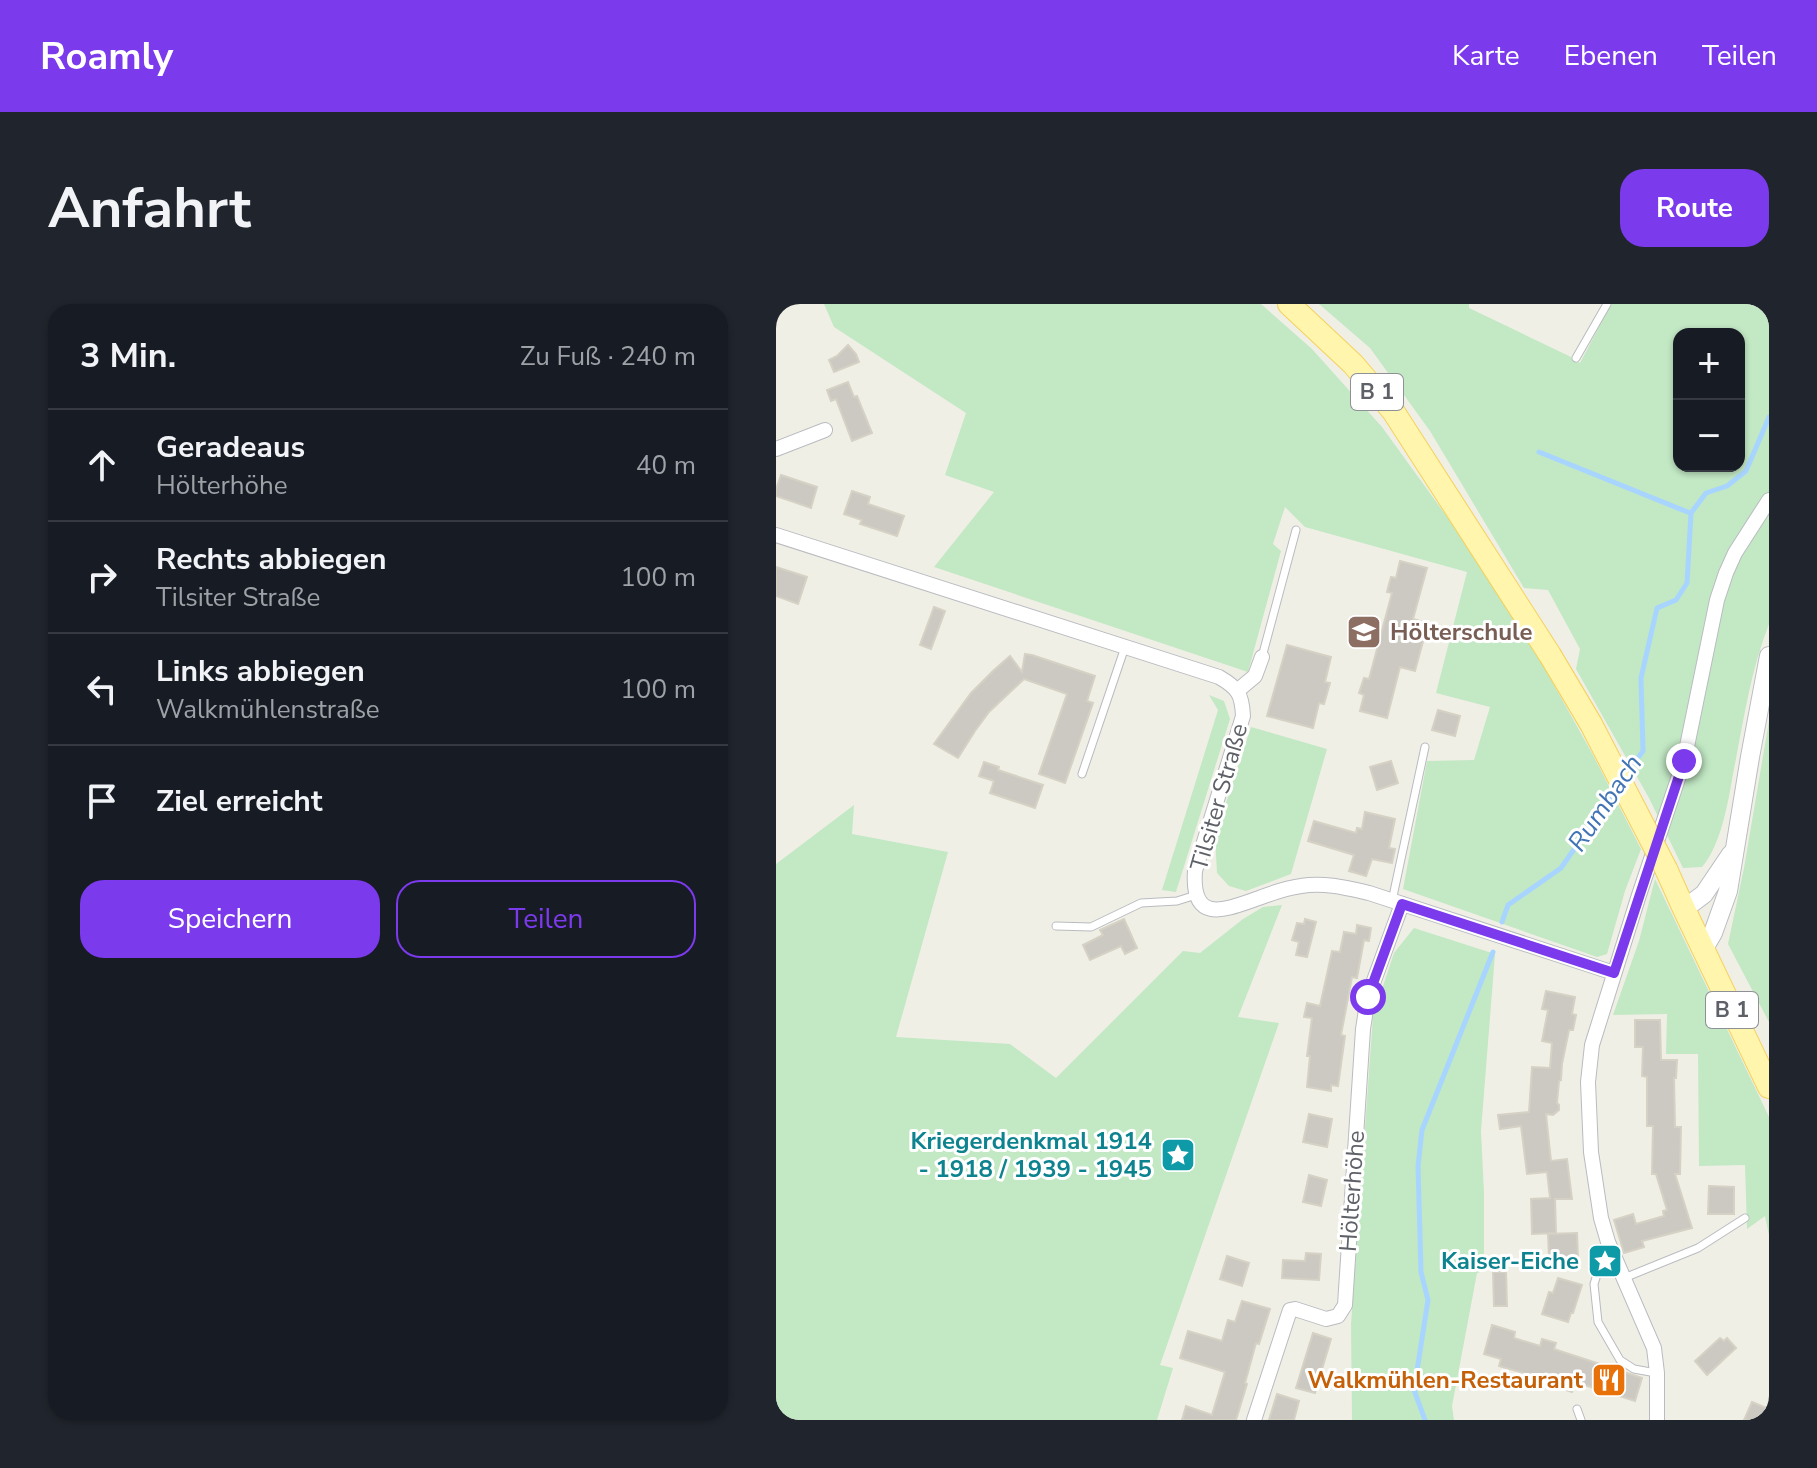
<!DOCTYPE html>
<html lang="de">
<head>
<meta charset="utf-8">
<style>
	body { margin:0; font-family:"Nunito Sans",sans-serif; background:#20242c; color:#f1f3f6 }
	.controls { position:absolute; right:24px; top:24px; display:grid; overflow:hidden; border-radius:16px; box-shadow:0 2px 6px #0004 }
	.controls button { width:72px; height:72px; display:grid; place-items:center; padding:0; border:0; border-bottom:2px solid #363941; background:#171b24; color:#f1f3f6; font:40px sans-serif }
	.stop { position:absolute; width:24px; height:24px; margin:-18px; border:6px solid #7c3aed; border-radius:50%; background:#fff }
	.stop.end { background:#7c3aed; border-color:#fff; box-shadow:0 2px 8px #0008 }
	.list { margin:0; padding:0; list-style:none }
	h2 { display:flex; justify-content:space-between; align-items:center; height:104px; margin:0; padding:0 32px; font-size:34px }
	h2 small { font-size:26px; font-weight:400; color:#9ea1a6 }
	.list li { display:grid; grid-template-columns:52px 1fr auto; gap:24px; align-items:center; box-sizing:border-box; height:112px; padding:0 32px; border-top:2px solid #363941 }
	.list b { display:block; font-size:30px; white-space:nowrap }
	.list p { margin:0; font-size:26px; white-space:nowrap; color:#9ea1a6 }
	.list em { font-size:26px; font-style:normal; color:#9ea1a6 }
	.actions { display:flex; gap:16px; padding:24px 32px }
	.actions a { flex:1; padding:18px 0; border:2px solid #7c3aed; border-radius:24px; text-align:center; font-size:28px; color:#7c3aed }
	.actions .main { background:#7c3aed; color:#fff }
	.icon { flex:none; width:44px; height:44px; fill:none; stroke:currentColor; stroke-width:2; stroke-linecap:round; stroke-linejoin:round }
	.map { position:relative; flex:none; width:993px; height:1116px; overflow:hidden; border-radius:24px }
	header { display:flex; align-items:center; gap:48px; box-sizing:border-box; height:112px; padding:0 40px; background:#7c3aed; color:#fff }
	header strong { font-size:38px }
	nav { display:flex; gap:44px; margin-inline-start:auto; font-size:28px }
	.intro { display:flex; align-items:center; justify-content:space-between; box-sizing:border-box; height:192px; padding:0 48px }
	h1 { margin:0; font-size:56px }
	.button { padding:20px 36px; border-radius:24px; background:#7c3aed; color:#fff; font-size:28px; font-weight:700 }
	main { display:flex; gap:48px; padding:0 48px }
	aside { flex:1; background:#171b24; border-radius:24px; box-shadow:0 2px 6px #0004 }
	.map>svg:first-child { display:block }
	.green { fill:#c2e8c4; fill-rule:evenodd }
	.lines { fill:none; stroke-linecap:round; stroke-linejoin:round }
	.stream { stroke:#a8d5ff; stroke-width:5 }
	.building { fill:#ccc9c3; stroke:#d5d1c4; stroke-width:2 }
	.lane-casing { stroke:#b9bbc0; stroke-width:9 }
	.street-casing { stroke:#b9bbc0; stroke-width:16 }
	.secondary-casing { stroke:#babcc2; stroke-width:20 }
	.primary-casing { stroke:#f6d15a; stroke-width:24 }
	.lane { stroke:#fff; stroke-width:7 }
	.street { stroke:#fff; stroke-width:14 }
	.secondary { stroke:#fff; stroke-width:18 }
	.primary { stroke:#fff5ad; stroke-width:22 }
	.primary-bridge-casing { stroke:#f6d15a; stroke-width:24; stroke-linecap:butt }
	.primary-bridge { stroke:#fff5ad; stroke-width:22 }
	.route { stroke:#7c3aed; stroke-width:10 }
	.labels { text-anchor:middle; dominant-baseline:central; stroke-width:6; stroke-linejoin:round; paint-order:stroke }
	.shield { fill:#fff; stroke:#8e9095; stroke-width:2 }
	.shield-label { font-size:22px; font-weight:bold; fill:#5e6167 }
	.education-label { font-size:24px; font-weight:bold; fill:#785e54; stroke:#fff; text-anchor:start }
	.street-label { font-size:24px; fill:#5e6167; stroke:#fff }
	.culture-label { font-size:24px; font-weight:bold; fill:#0d838f; stroke:#fff; text-anchor:end }
	.food-label { font-size:24px; font-weight:bold; fill:#c56008; stroke:#fff; text-anchor:end }
	.water-label { font-size:26px; font-style:italic; fill:#4074b6; stroke:#fff }
</style>
</head>
<body>
<header>
<strong>Roamly</strong>
<nav><a>Karte</a><a>Ebenen</a><a>Teilen</a></nav>
</header>
<div class="intro"><h1>Anfahrt</h1><a class="button">Route</a></div>
<main>
<aside>
<h2>3 Min.<small>Zu Fuß · 240 m</small></h2>
<ul class="list">
<li><svg class="icon" aria-label="ahead" viewBox="0 0 24 24"><path d="M12 20V5M6 11l6-6 6 6"/></svg><div><b>Geradeaus</b><p>Hölterhöhe</p></div><em>40 m</em></li>
<li><svg class="icon" aria-label="right" viewBox="0 0 24 24"><path d="M7 20v-9h11M14 6l5 5-5 5"/></svg><div><b>Rechts abbiegen</b><p>Tilsiter Straße</p></div><em>100 m</em></li>
<li><svg class="icon" aria-label="left" viewBox="0 0 24 24"><path d="M17 20v-9H6M10 6l-5 5 5 5"/></svg><div><b>Links abbiegen</b><p>Walkmühlenstraße</p></div><em>100 m</em></li>
<li><svg class="icon" aria-label="arrive" viewBox="0 0 24 24"><path d="M6 21V4h12l-3 4 3 4H6"/></svg><div><b>Ziel erreicht</b></div></li>
</ul>
<div class="actions"><a class="main">Speichern</a><a>Teilen</a></div>
</aside>
<div class="map">
<svg width="993" height="1116" viewBox="0 0 993 1116">
	<rect width="100%" height="100%" fill="#f0efe6"/>
	<!-- green -->
	<g class="green">
		<path d="M48 0H485L536 45 606 123 690 239 760 349 817 451 865 545 849 587 831 650 821 653 627 585 651 457 698 456 714 403 660 389 691 268 529 223 509 203 497 240 505 247 472 368 158 263 218 188 169 171 190 109 58 23Z"/>
		<path d="M543 0H693V4L793 52 804 59 835 0H993V320C974 368 967 420 957 470 952 499 945 541 926 563L907 564 873 494 800 365 804 345 772 286 748 284 654 127 594 44ZM903 30H963V162H903Z"/>
		<path d="M433 391 448 397 454 415 400 588 386 586 442 406Z"/>
		<path d="M993 417V718L952 640 968 564Z"/>
		<path d="M475 423 551 445 515 570 470 587 453 582 441 569 439 532Z"/>
		<path d="M78 501 76 530 172 548 120 733 234 740 280 774 407 647 424 649 467 615 487 603 506 601 462 713 503 719 384 1061 397 1064 381 1116H0V560Z"/>
		<path d="M879 575 993 813V931L989 912 971 925 969 861 923 862 922 750H890L891 710 837 711 863 637Z"/>
		<path d="M638 624 719 650 705 827 708 889V967L701 969 676 1102 678 1116H576L575 1020 597 712 618 649Z"/>
	</g>
	<g class="lines">
		<!-- stream -->
		<g class="stream">
			<path d="M763 148 914 209"/>
			<path d="M850 470 867 447 865 374 881 304 900 296 911 279 915 209 930 189 951 182 970 167 993 113"/>
			<path d="M726 618 732 601 785 564 840 485"/>
			<path d="M649 1116 638 1086 652 996 645 968 642 862 646 826 717 648"/>
		</g>
	</g>
	<!-- building -->
	<g class="building">
		<path d="M72 41 80 50 83 58 58 68 53 56 61 52Z"/>
		<path d="M72 78 78 93 81 92 96 129 76 137 60 95 55 97 51 86Z"/>
		<path d="M5 171 41 183 35 204 0 192V185Z"/>
		<path d="M76 187 94 193 92 200 128 212 121 232 84 220 86 216 68 210Z"/>
		<path d="M624 257 651 264 637 315 652 319 639 367 624 363 611 414 584 407 588 391 583 389 588 374 593 375 616 289 611 288 612 284 615 273 620 274Z"/>
		<path d="M0 263 31 273 22 300 0 292Z"/>
		<path d="M158 303 169 307 155 345 144 341Z"/>
		<path d="M511 341 555 353 549 378 554 379 548 400 543 399 537 424 491 412Z"/>
		<path d="M249 350 256 351 319 372 311 397 317 399 289 479 263 470 291 390 248 375 213 408 199 427 182 454 158 440 195 389 218 366 234 352 246 368Z"/>
		<path d="M662 406 684 412 679 432 656 426Z"/>
		<path d="M615 457 622 479 601 486 594 463Z"/>
		<path d="M208 458 223 463 222 466 267 481 259 504 214 489 218 477 203 472Z"/>
		<path d="M589 508 619 515 613 544 619 545 616 559 596 555 590 572 573 567 578 551 532 537 538 517 580 529 581 524 586 525Z"/>
		<path d="M348 615 361 644 349 650 345 642 314 656 307 641 327 631 324 626Z"/>
		<path d="M529 615 540 618 531 653 520 651 523 638 516 636 521 619 528 620Z"/>
		<path d="M581 621 595 624 593 637 588 636 581 674 576 673 565 731 569 732 562 782 555 781V787L531 783 534 752H531L536 714 528 713 531 699 544 702 556 647 564 648 568 628 580 630Z"/>
		<path d="M770 687 799 693 796 710 800 711 797 726H793L786 760 785 776 783 777 781 799 783 801V806L777 811 770 810 775 857 791 855 796 895H779L780 929 756 930 755 895 774 894 771 868 751 870 745 822 724 825 722 811 753 808 756 763 774 764 776 739 766 737 772 706 766 705Z"/>
		<path d="M859 716H884L885 756H901L900 774H898L899 823H905L904 870H899L916 924 866 937 868 943 848 949 838 916 857 910 860 920 888 912 887 907 891 906 880 870H876L877 822H871V773L866 772 867 743H859Z"/>
		<path d="M533 810 556 815 551 843 527 838Z"/>
		<path d="M533 871 551 876 545 902 527 898Z"/>
		<path d="M933 882 958 883V910H932Z"/>
		<path d="M801 929 802 953 773 954 772 930Z"/>
		<path d="M530 949 545 950 543 976 506 974 507 956 529 957Z"/>
		<path d="M451 952 473 959 466 982 444 975Z"/>
		<path d="M717 968H730L731 1002H718Z"/>
		<path d="M782 974 806 981 797 1009H795L792 1018 766 1010 773 988 777 989Z"/>
		<path d="M466 997 494 1005 483 1040 480 1039 469 1079 471 1080 460 1116H406L410 1102 436 1111 449 1068 404 1054 412 1027 446 1037 452 1016 459 1018Z"/>
		<path d="M716 1021 739 1028 738 1034 764 1042 766 1035 780 1039 778 1045 866 1074 859 1097 799 1078 796 1088 781 1083 782 1079 723 1062 725 1055 708 1050Z"/>
		<path d="M537 1029 555 1035 539 1089 520 1084Z"/>
		<path d="M944 1034 948 1037 951 1034 960 1044 931 1071 919 1057Z"/>
		<path d="M501 1090 523 1097 518 1116H493Z"/>
		<path d="M976 1098 993 1105V1116H968Z"/>
	</g>
	<g class="lines">
		<!-- lane casing -->
		<g class="lane-casing">
			<g id="lane">
				<path d="M800 54 831 0"/>
				<path d="M486 353 520 226"/>
				<path d="M306 470 349 343"/>
				<path d="M616 597 649 443"/>
				<path d="M280 622 315 623 365 599 401 597 420 591"/>
				<path d="M831 940 818 980 822 1018 844 1056 858 1065 880 1069"/>
				<path d="M848 974 922 944 969 914"/>
				<path d="M801 1105 805 1116"/>
			</g>
		</g>
		<!-- street casing -->
		<g class="street-casing">
			<g id="street">
				<path d="M0 145 49 126"/>
				<path d="M0 231 443 373C462 384 466 390 467 412L419 567C415 622 451 605 483 594 496 589 511 584 525 582 548 578 571 584 593 589L838 669"/>
				<path d="M461 387 479 372 486 353"/>
				<path d="M478 1116 514 1006 519 1005 550 1015 562 1012 569 1001 587 725 592 693 626 600"/>
				<path d="M881 1116V1069L878 1044 832 938 825 914 815 848 812 778 816 741 863 591 908 457 941 296 950 269 959 249 993 196"/>
			</g>
		</g>
		<!-- secondary casing -->
		<g class="secondary-casing">
			<g id="secondary">
				<path d="M908 605 928 590 955 550"/>
				<path d="M927 646 937 629 952 587 974 453 993 352"/>
			</g>
		</g>
		<!-- primary casing -->
		<g class="primary-casing">
			<g id="primary">
				<path d="M513 0 577 60 617 107 774 351"/>
				<path d="M890 565 908 605 993 783"/>
			</g>
		</g>
		<!-- lane -->
		<use href="#lane" class="lane"/>
		<!-- street -->
		<use href="#street" class="street"/>
		<!-- secondary -->
		<use href="#secondary" class="secondary"/>
		<!-- primary -->
		<use href="#primary" class="primary"/>
		<!-- primary-bridge casing -->
		<g class="primary-bridge-casing">
			<path id="primary-bridge" d="M774 351 815 420 890 565"/>
		</g>
		<!-- primary-bridge -->
		<use href="#primary-bridge" class="primary-bridge"/>
	</g>
	<g class="lines">
		<!-- route -->
		<path class="route" d="M592 693 626 600 838 669 908 457"/>
	</g>
	<!-- icons -->
	<defs>
		<g id="school-square" transform="scale(1.8)"><rect x="-9" y="-9" width="18" height="18" rx="4" fill="#8d6e63" stroke="#fff"/><path d="M0-5L7-2L0 1L-7-2ZM-4 1L0 2.5L4 1V4Q0 6-4 4Z" fill="#fff"/></g>
		<g id="sight-square" transform="scale(1.8)"><rect x="-9" y="-9" width="18" height="18" rx="4" fill="#0f9aa8" stroke="#fff"/><path d="M0-6L1.8-2.2L6-1.7L2.9 1.2L3.7 5.4L0 3.3L-3.7 5.4L-2.9 1.2L-6-1.7L-1.8-2.2Z" fill="#fff"/></g>
		<g id="restaurant-square" transform="scale(1.8)"><rect x="-9" y="-9" width="18" height="18" rx="4" fill="#e8710a" stroke="#fff"/><path d="M-5-6h1v4h1v-4h1v4h1v-4h1v5L-1.5 .5V6h-2V.5L-5-1ZM5-6V6H3V1.5H1.5Q1.5-4 5-6Z" fill="#fff"/></g>
	</defs>
	<g fill-rule="evenodd">
		<use href="#school-square" x="588" y="328"/>
		<use href="#sight-square" x="402" y="851"/>
		<use href="#sight-square" x="829" y="957"/>
		<use href="#restaurant-square" x="833" y="1076"/>
	</g>
	<g class="labels">
		<!-- shield labels -->
		<g class="shield">
			<rect x="575" y="70" width="52" height="36" rx="6"/>
			<rect x="930" y="688" width="52" height="36" rx="6"/>
		</g>
		<g class="shield-label">
			<text x="601" y="88">B 1</text>
			<text x="956" y="706">B 1</text>
		</g>
		<!-- education labels -->
		<g class="education-label">
			<text x="614" y="328">Hölterschule</text>
		</g>
		<!-- street labels -->
		<g class="street-label">
			<text transform="translate(443 493) rotate(-74)">Tilsiter Straße</text>
			<text transform="translate(576 887) rotate(-86)">Hölterhöhe</text>
		</g>
		<!-- culture labels -->
		<g class="culture-label">
			<text x="376" y="837">Kriegerdenkmal 1914<tspan x="376" dy="28">- 1918 / 1939 - 1945</tspan></text>
			<text x="803" y="957">Kaiser-Eiche</text>
		</g>
		<!-- food labels -->
		<g class="food-label">
			<text x="807" y="1076">Walkmühlen-Restaurant</text>
		</g>
		<!-- water labels -->
		<g class="water-label">
			<text transform="translate(829 499) rotate(-56)">Rumbach</text>
		</g>
	</g>
</svg>
<div class="controls">
<button>+</button>
<button>−</button>
</div>
<div class="stop" style="left:592px;top:693px"></div>
<div class="stop end" style="left:908px;top:457px"></div>
</div>
</main>
</body>
</html>
